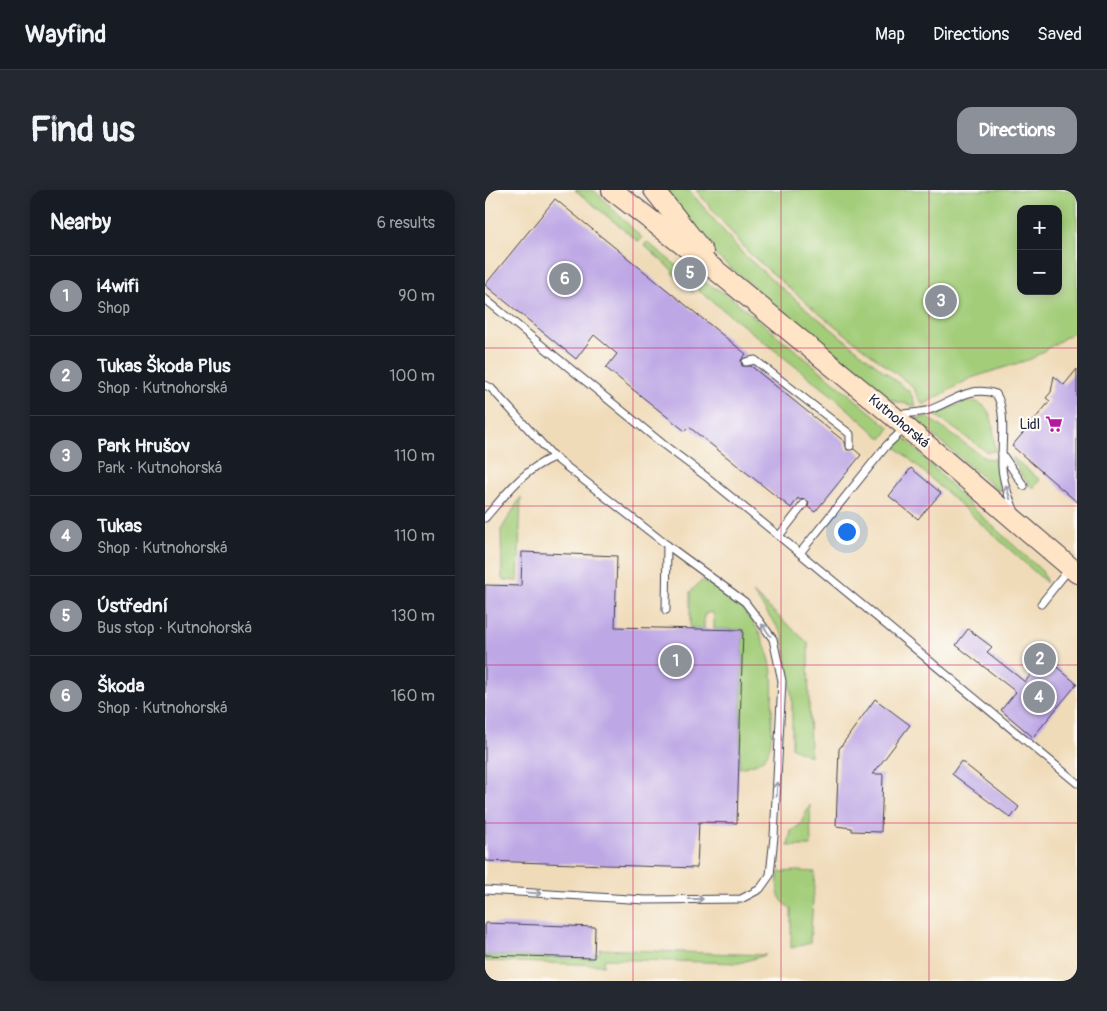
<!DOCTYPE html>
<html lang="en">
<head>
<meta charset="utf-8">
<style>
	body { margin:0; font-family:Pangolin,sans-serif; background:#242831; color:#f1f3f6 }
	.controls { position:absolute; right:15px; top:15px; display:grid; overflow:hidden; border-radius:10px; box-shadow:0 2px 12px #0003 }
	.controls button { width:45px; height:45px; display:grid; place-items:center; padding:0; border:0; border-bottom:1px solid #363941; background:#171b24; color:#f1f3f6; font:25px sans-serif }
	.you { position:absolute; left:361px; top:341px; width:18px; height:18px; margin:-12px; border:4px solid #fff; border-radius:50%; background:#1a73e8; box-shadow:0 0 0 8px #1a73e833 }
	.badge { display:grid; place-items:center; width:32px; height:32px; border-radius:50%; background:#8c9099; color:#fff; font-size:16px; font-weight:700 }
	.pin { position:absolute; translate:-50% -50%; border:2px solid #fff; box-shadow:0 1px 5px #0006 }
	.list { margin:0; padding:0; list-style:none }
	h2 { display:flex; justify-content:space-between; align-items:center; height:65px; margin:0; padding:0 20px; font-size:21px }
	h2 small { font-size:16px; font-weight:400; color:#9ea1a6 }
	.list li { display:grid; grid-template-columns:32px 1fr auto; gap:15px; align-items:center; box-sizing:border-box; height:80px; padding:0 20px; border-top:1px solid #363941 }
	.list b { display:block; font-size:19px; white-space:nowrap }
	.list p { margin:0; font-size:16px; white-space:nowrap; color:#9ea1a6 }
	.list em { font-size:16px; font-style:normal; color:#9ea1a6 }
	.map { position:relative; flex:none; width:592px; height:791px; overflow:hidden; border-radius:15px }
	header { display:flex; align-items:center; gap:30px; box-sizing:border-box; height:70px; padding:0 25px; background:#171b24; border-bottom:1px solid #363941 }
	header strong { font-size:24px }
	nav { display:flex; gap:28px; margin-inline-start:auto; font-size:18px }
	.intro { display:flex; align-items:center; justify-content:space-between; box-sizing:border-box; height:120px; padding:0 30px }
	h1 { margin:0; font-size:35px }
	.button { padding:12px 22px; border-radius:15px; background:#8c9099; color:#fff; font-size:18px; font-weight:700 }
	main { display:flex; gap:30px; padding:0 30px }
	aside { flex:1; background:#171b24; border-radius:15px; box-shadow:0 2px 12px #0003 }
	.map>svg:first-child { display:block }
	.green { fill:#a3cd79; stroke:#62785a; fill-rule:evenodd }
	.building { fill:#bea7e5 }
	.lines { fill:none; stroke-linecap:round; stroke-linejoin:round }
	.service-casing { stroke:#413e4e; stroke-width:9 }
	.secondary-casing { stroke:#413e4e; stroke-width:22 }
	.service { stroke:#fff; stroke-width:7 }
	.secondary { stroke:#ffe4c6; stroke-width:20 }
	.oneway { stroke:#9c9ca7 }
	.grid { fill:none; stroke:#c2185b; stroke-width:1; stroke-opacity:0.55 }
	.labels { text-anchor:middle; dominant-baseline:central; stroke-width:4.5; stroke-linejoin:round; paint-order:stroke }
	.street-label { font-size:14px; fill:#22223b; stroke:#fdfcf7 }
	.poi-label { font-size:14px; fill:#22223b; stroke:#fdfcf7; text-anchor:end }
</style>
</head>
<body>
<header>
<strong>Wayfind</strong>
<nav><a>Map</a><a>Directions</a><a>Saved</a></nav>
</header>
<div class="intro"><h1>Find us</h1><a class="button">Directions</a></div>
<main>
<aside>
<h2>Nearby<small>6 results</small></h2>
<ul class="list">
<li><span class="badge">1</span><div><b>i4wifi</b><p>Shop</p></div><em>90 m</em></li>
<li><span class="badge">2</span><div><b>Tukas Škoda Plus</b><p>Shop · Kutnohorská</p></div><em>100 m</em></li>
<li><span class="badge">3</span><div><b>Park Hrušov</b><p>Park · Kutnohorská</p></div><em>110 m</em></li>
<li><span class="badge">4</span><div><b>Tukas</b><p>Shop · Kutnohorská</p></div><em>110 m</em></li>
<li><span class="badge">5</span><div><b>Ústřední</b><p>Bus stop · Kutnohorská</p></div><em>130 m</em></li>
<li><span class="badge">6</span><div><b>Škoda</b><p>Shop · Kutnohorská</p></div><em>160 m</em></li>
</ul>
</aside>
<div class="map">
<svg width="592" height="791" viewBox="0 0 592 791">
	<rect width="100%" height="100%" fill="#fdfcf7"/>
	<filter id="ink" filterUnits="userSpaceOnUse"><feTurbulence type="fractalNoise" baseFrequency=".02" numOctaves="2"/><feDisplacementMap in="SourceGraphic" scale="10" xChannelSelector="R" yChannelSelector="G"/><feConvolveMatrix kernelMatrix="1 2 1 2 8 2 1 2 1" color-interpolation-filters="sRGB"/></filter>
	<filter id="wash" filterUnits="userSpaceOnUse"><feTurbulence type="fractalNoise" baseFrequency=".0096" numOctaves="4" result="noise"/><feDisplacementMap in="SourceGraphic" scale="20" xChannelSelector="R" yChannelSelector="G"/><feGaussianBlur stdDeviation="1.12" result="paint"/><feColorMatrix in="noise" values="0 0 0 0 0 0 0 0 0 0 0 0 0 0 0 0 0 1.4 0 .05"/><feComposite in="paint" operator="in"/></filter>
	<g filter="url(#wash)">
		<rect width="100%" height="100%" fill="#f0dbb9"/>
		<!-- green -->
		<g class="green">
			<path d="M90 0H109L157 48 154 52Z"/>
			<path d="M183 0H204L258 64 319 117 425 202 431 216 412 212 398 205 229 64C210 47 195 23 183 0Z"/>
			<path d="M211 0H592V140L546 169 486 188 438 215 427 196 332 122 264 63ZM536 19H573V101H536Z"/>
			<path d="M162 52 207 88 208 102 187 83 188 81 159 55Z"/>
			<path d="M215 90 243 105 405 238 397 249 348 206 213 100V93Z"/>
			<path d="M483 211C511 211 508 241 510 261L502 262 449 224Z"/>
			<path d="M442 227 500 268 510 269 515 302 429 229Z"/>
			<path d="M419 247 490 320 557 381 562 393 411 257Z"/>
			<path d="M527 267 555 290 548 298 537 286Z"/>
			<path d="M36 307 33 391 17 390 16 340Z"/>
			<path d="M216 391C250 399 277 438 285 471 289 488 287 507 287 525 287 537 288 555 281 566 275 574 263 576 254 578L258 440 229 439V424L225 422 219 425V439L205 438V402Z"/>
			<path d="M268 403 323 453 325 566 307 558V509L298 445Z"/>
			<path d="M325 615 326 656H303L306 641 315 635Z"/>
			<path d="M313 681 330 682 325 753 306 758V719C291 708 291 699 294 682Z"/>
			<path d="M115 759 281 765 254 773 119 769 118 775 0 771V765L108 769V764H114Z"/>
		</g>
		<g id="blocks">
			<!-- building -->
			<g class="building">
				<path d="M70 9 261 164 256 170 257 176H266L360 252 362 260 369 259 376 265 330 322 323 317 324 312 320 309 315 310 313 308 306 318 204 237 200 241 121 178 132 164 109 145 91 169 0 95Z"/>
				<path d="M592 179V312L527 256 565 211 561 208 566 202 569 186 579 195Z"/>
				<path d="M426 278 456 303 433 329 404 306Z"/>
				<path d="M37 362 132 366 130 437 258 440 252 633 214 632 212 678 0 671V395L36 396Z"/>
				<path d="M483 439 507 457 502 462 540 492 560 467 592 494 548 547 516 520 531 502 471 455Z"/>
				<path d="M390 509 425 535 388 584H398L396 642 367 641V638L351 636 354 559Z"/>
				<path d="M476 571 534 617 526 628 467 584Z"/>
				<path d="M0 733 110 737 109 768 0 765Z"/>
			</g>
		</g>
	</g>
	<g filter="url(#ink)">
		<use href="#blocks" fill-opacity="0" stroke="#413e4e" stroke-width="1"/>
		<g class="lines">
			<!-- service casing -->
			<g class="service-casing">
				<g id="service">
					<path d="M0 109 179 255 223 288 294 346 592 593"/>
					<path d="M261 172 270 170 365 244V256"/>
					<path d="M0 195 6 198 69 267"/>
					<path d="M413 225C422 223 432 223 441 221 465 214 484 194 511 204 522 220 516 257 517 277 518 293 524 308 530 322"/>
					<path d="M517 264 539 296"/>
					<path d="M0 328C21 304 39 279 69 267L182 355 260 412 288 449 297 491 289 647 285 685 275 699 256 709 160 710 0 700"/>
					<path d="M294 346 319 314"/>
					<path d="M315 363 402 255 419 239"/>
					<path d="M556 414 584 379"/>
					<path d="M181 420 182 355"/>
				</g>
			</g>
			<!-- secondary casing -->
			<g class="secondary-casing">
				<g id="secondary">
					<path d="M127 0 233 82 408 226 592 383"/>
					<path d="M169 0 218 62"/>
				</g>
			</g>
			<!-- service -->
			<use href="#service" class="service"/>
			<!-- secondary -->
			<use href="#secondary" class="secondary"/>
		</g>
		<!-- one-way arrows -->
		<defs><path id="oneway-shaft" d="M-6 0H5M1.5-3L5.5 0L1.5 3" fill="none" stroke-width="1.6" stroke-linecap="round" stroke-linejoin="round" transform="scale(1.25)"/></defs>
		<g class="oneway">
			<use href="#oneway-shaft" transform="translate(523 302) rotate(-108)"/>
			<use href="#oneway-shaft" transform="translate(281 440) rotate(-127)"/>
			<use href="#oneway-shaft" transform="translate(292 599) rotate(-87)"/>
			<use href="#oneway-shaft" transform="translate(49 703) rotate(4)"/>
			<use href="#oneway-shaft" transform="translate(211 709)"/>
		</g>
	</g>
	<!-- grid -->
	<path class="grid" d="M148 0V791M296 0V791M444 0V791M0 158H592M0 316H592M0 475H592M0 633H592"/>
	<!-- icons -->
	<defs>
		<g id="supermarket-bare" transform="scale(1.35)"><path d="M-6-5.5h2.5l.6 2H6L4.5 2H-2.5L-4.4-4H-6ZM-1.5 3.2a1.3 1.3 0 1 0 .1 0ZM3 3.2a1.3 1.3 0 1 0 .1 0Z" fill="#b5179e" stroke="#fdfcf7" stroke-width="2.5" paint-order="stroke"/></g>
	</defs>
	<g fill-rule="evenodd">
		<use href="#supermarket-bare" x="569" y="234"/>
	</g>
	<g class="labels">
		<!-- street labels -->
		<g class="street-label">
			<text transform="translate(414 231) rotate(40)">Kutnohorská</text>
		</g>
		<!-- poi labels -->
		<g class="poi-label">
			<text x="555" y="234">Lidl</text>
		</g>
	</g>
</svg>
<div class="controls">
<button>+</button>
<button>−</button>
</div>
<div class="you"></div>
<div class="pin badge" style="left:191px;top:471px">1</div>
<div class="pin badge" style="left:555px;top:469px">2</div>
<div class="pin badge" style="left:456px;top:111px">3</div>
<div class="pin badge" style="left:554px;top:507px">4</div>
<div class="pin badge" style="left:205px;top:83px">5</div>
<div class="pin badge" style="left:80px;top:89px">6</div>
</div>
</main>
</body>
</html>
